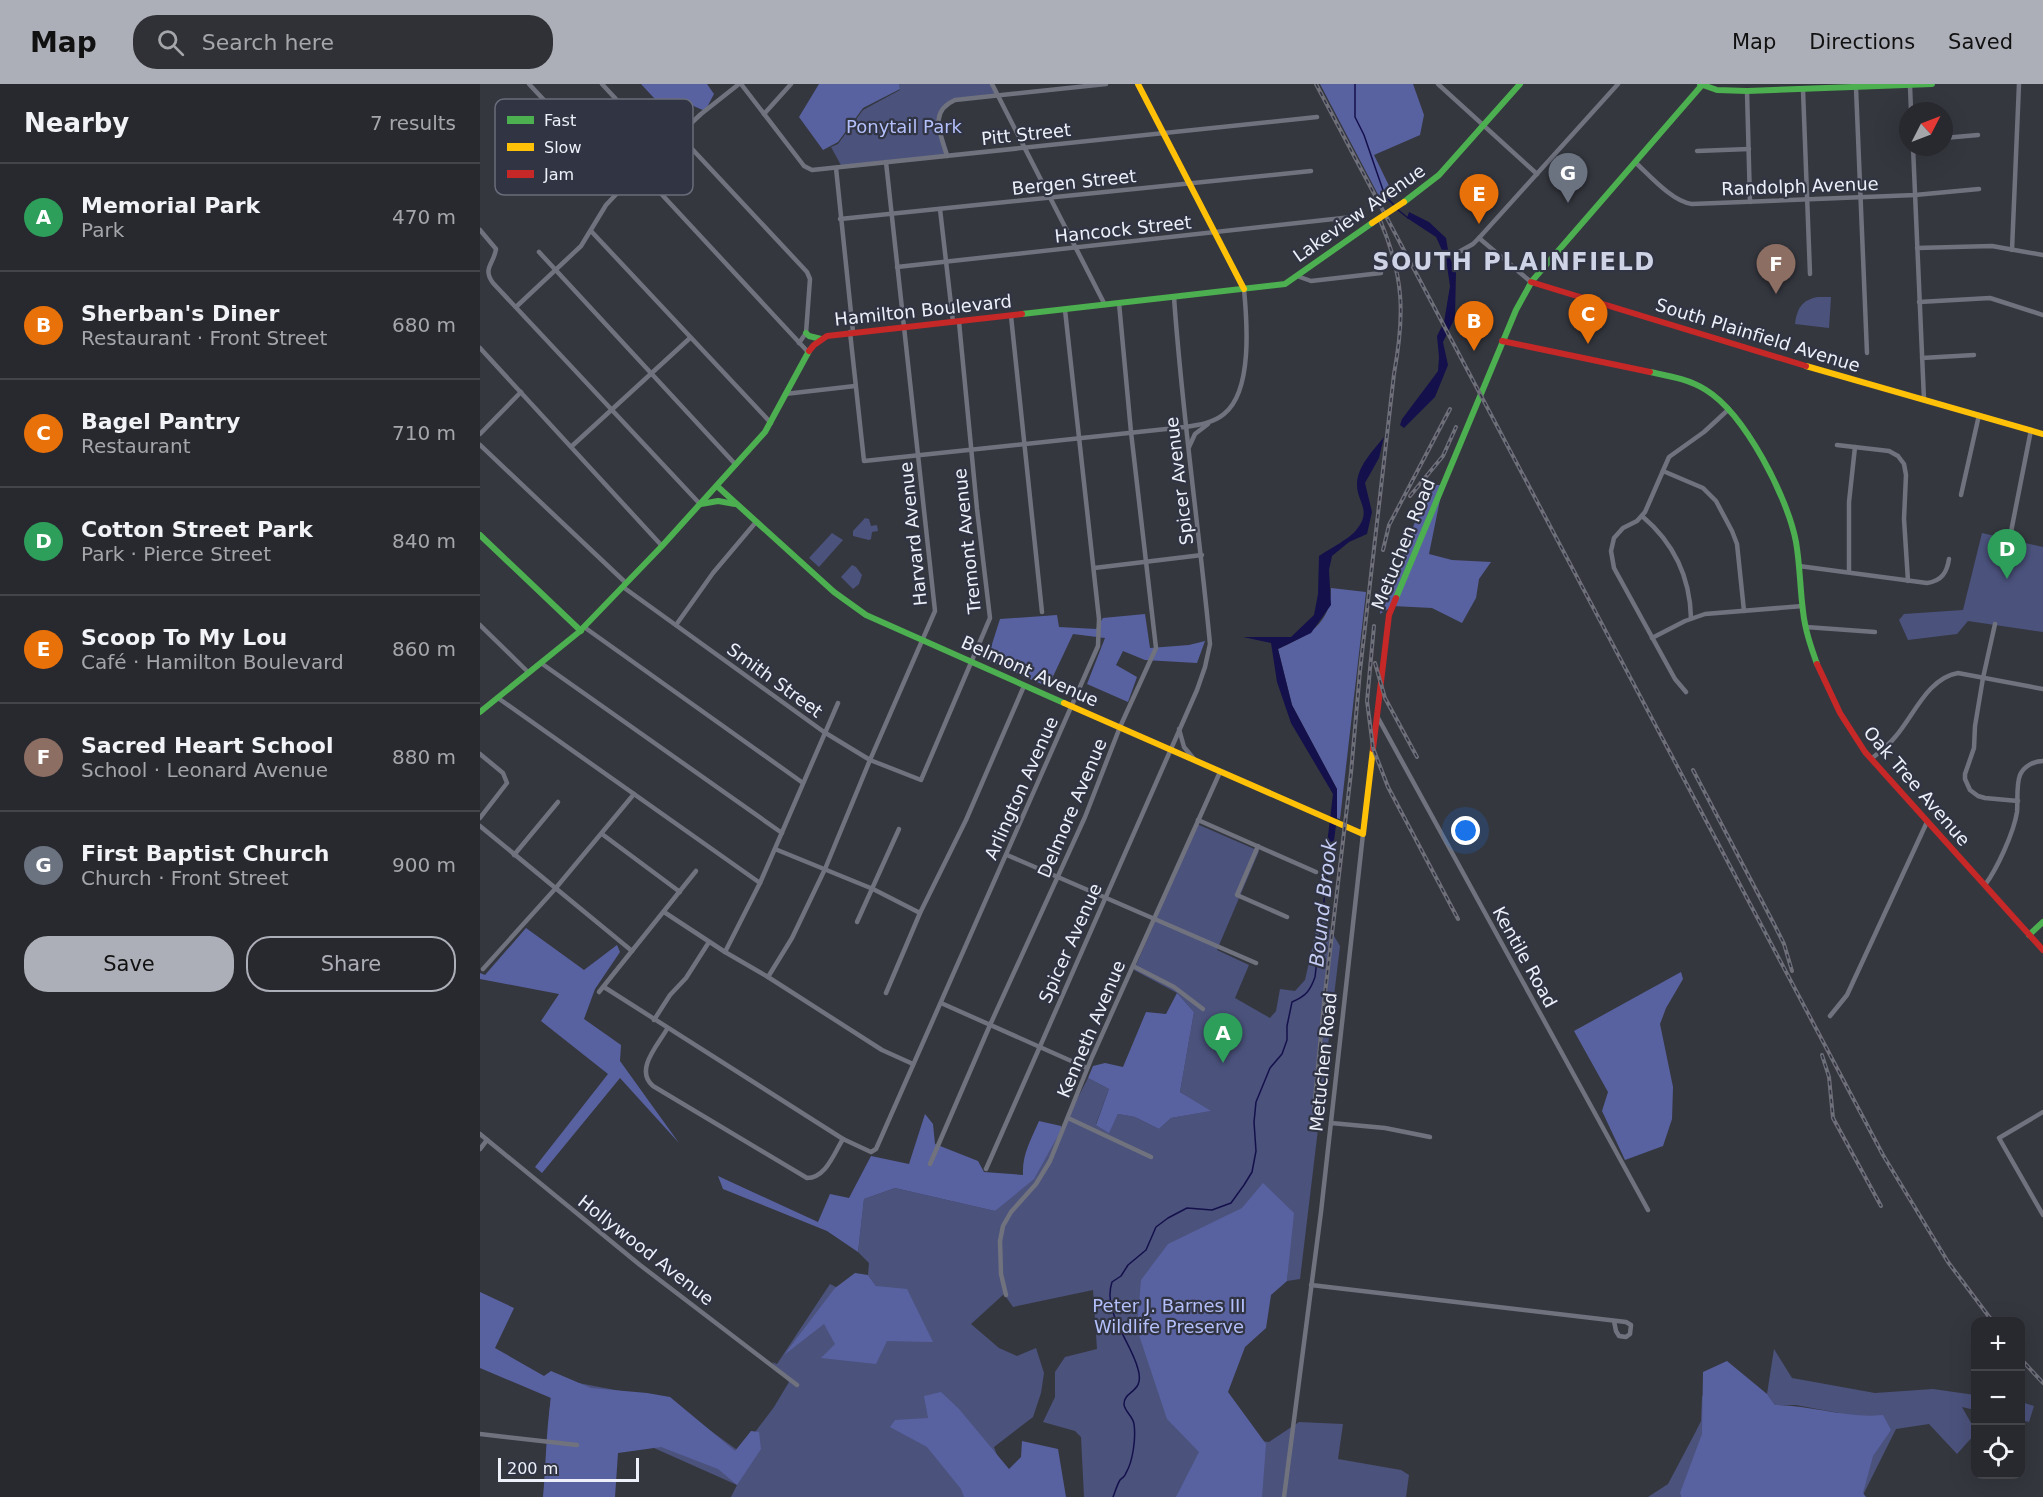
<!DOCTYPE html>
<html lang="en">
<head>
<meta charset="utf-8">
<style>
	body { margin:0; font-family:"DejaVu Sans",sans-serif; background:#303137; color:#f1f3f6 }
	.controls { position:absolute; right:18px; bottom:18px; display:grid; overflow:hidden; border-radius:12px; box-shadow:0 6px 24px #0002 }
	.controls button { width:54px; height:54px; display:grid; place-items:center; padding:0; border:0; border-bottom:2px solid #44454b; background:#28292f; color:#f1f3f6; font:30px sans-serif }
	.compass { position:absolute; left:1419px; top:18px; width:54px; height:54px; border-radius:50%; background:#28292f; box-shadow:0 6px 24px #0002; rotate:48deg }
	.scale { position:absolute; left:18px; bottom:15px; width:141px; box-sizing:border-box; padding-left:6px; border:3px solid #edf0f9; border-top:0; font-size:16px; line-height:21px; white-space:nowrap; color:#edf0f9; -webkit-text-stroke:4px #313443; paint-order:stroke }
	.you { position:absolute; left:986px; top:747px; width:21px; height:21px; margin:-15px; border:4px solid #fff; border-radius:50%; background:#1a73e8; box-shadow:0 0 0 9px #1a73e833 }
	.badge { display:grid; place-items:center; width:39px; height:39px; border-radius:50%; background:#adafb8; color:#fff; font-size:20px; font-weight:700 }
	.pin { position:absolute; translate:-50% -50px; filter:drop-shadow(0 2px 3px #0008) }
	.pin::after { content:''; position:absolute; top:32px; width:21px; height:18px; background:inherit; clip-path:polygon(0 0,100% 0,50% 100%) }
	.list { margin:0; padding:0; list-style:none }
	h2 { display:flex; justify-content:space-between; align-items:center; height:78px; margin:0; padding:0 24px; font-size:26px }
	h2 small { font-size:20px; font-weight:400; color:#a5a6aa }
	.list li { display:grid; grid-template-columns:39px 1fr auto; gap:18px; align-items:center; box-sizing:border-box; height:108px; padding:0 24px; border-top:2px solid #44454b }
	.list b { display:block; font-size:22px; white-space:nowrap }
	.list p { margin:0; font-size:20px; white-space:nowrap; color:#a5a6aa }
	.list em { font-size:20px; font-style:normal; color:#a5a6aa }
	.actions { display:flex; gap:12px; padding:18px 24px }
	.actions a { flex:1; padding:14px 0; border:2px solid #adafb8; border-radius:24px; text-align:center; font-size:21px; color:#adafb8 }
	.actions .main { background:#adafb8; color:#111 }
	.icon { flex:none; width:33px; height:33px; fill:none; stroke:currentColor; stroke-width:2; stroke-linecap:round; stroke-linejoin:round }
	.map { position:relative; flex:none; width:1563px; height:1413px; overflow:hidden }
	header { display:flex; align-items:center; gap:36px; box-sizing:border-box; height:84px; padding:0 30px; background:#adafb8; color:#111 }
	header strong { font-size:28px }
	nav { display:flex; gap:33px; margin-inline-start:auto; font-size:21px }
	.search { width:420px; height:54px; background:#303137; display:flex; align-items:center; gap:15px; box-sizing:border-box; padding:0 21px; border-radius:24px; color:#a5a6aa; font-size:22px }
	main { display:flex }
	aside { flex:1; background:#28292f }
	.map>svg:first-child { display:block }
	.green { fill:#4b527c }
	.forest { fill:#5962a1 }
	.water { fill:#14104b }
	.lines { fill:none; stroke-linecap:round; stroke-linejoin:round }
	.stream { stroke:#14104b; stroke-width:1.5 }
	.street { stroke:#70727e; stroke-width:4.5 }
	.fast { stroke:#4caf50; stroke-width:6 }
	.slow { stroke:#ffc107; stroke-width:6 }
	.jam { stroke:#c62828; stroke-width:6 }
	.rail-casing { stroke:#6e6f78; stroke-width:4 }
	.rail { stroke:#313443; stroke-width:1.5; stroke-dasharray:4.5; stroke-linecap:butt }
	.slow-bridge { stroke:#ffc107; stroke-width:6 }
	.labels { text-anchor:middle; dominant-baseline:central; stroke-width:4.5; stroke-linejoin:round; paint-order:stroke }
	.park-label { font-size:18px; fill:#b4c0fb; stroke:#313443 }
	.street-label { font-size:18px; fill:#edf0f9; stroke:#313443 }
	.water-label { font-size:20px; font-style:italic; fill:#c5cdf5; stroke:#313443 }
	.district-label { font-size:24px; font-weight:bold; letter-spacing:1.5px; fill:#cfd3e6; stroke:#313443 }
	.key { fill:#313443; stroke:#696c7a; stroke-width:1.5 }
	.key-label { font-size:16px; fill:#edf0f9 }
</style>
</head>
<body>
<header>
<strong>Map</strong>
<div class="search"><svg class="icon" aria-label="search" viewBox="0 0 24 24"><circle cx="10" cy="10" r="6"/><path d="M15 15l6 6"/></svg>Search here</div>
<nav><a>Map</a><a>Directions</a><a>Saved</a></nav>
</header>
<main>
<aside>
<h2>Nearby<small>7 results</small></h2>
<ul class="list">
<li><span class="badge" style="background:#2e9e5b">A</span><div><b>Memorial Park</b><p>Park</p></div><em>470 m</em></li>
<li><span class="badge" style="background:#e8710a">B</span><div><b>Sherban's Diner</b><p>Restaurant · Front Street</p></div><em>680 m</em></li>
<li><span class="badge" style="background:#e8710a">C</span><div><b>Bagel Pantry</b><p>Restaurant</p></div><em>710 m</em></li>
<li><span class="badge" style="background:#2e9e5b">D</span><div><b>Cotton Street Park</b><p>Park · Pierce Street</p></div><em>840 m</em></li>
<li><span class="badge" style="background:#e8710a">E</span><div><b>Scoop To My Lou</b><p>Café · Hamilton Boulevard</p></div><em>860 m</em></li>
<li><span class="badge" style="background:#8d6e63">F</span><div><b>Sacred Heart School</b><p>School · Leonard Avenue</p></div><em>880 m</em></li>
<li><span class="badge" style="background:#6b7280">G</span><div><b>First Baptist Church</b><p>Church · Front Street</p></div><em>900 m</em></li>
</ul>
<div class="actions"><a class="main">Save</a><a>Share</a></div>
</aside>
<div class="map">
<svg width="1563" height="1413" viewBox="0 0 1563 1413">
	<rect width="100%" height="100%" fill="#35373f"/>
	<!-- green -->
	<g class="green">
		<path d="M419 0H511L517 11 470 18 458 36 469 70 362 83 351 63 358 60 383 26 420 6Z"/>
		<path d="M1338 213H1351L1349 244 1315 240C1317 224 1322 216 1338 213Z"/>
		<path d="M385 434 389 435 391 442 397 441 398 447 392 448 391 455 389 456 373 452V447Z"/>
		<path d="M352 449 363 456 339 483 329 474Z"/>
		<path d="M1502 449 1563 463V548L1488 537 1477 550 1428 556 1419 536 1424 530 1483 526Z"/>
		<path d="M372 481 376 483 382 491 379 500 373 505 361 493Z"/>
		<path d="M717 740 779 767 737 866 769 881 755 914 790 934 796 927 800 905 815 907 825 896 840 829 860 862 820 1195 807 1197 809 1173 757 1217 699 1347 789 1358 819 1338 863 1340 858 1375 921 1386 929 1391 926 1413H604L601 1353 595 1347 563 1338 575 1313V1288L585 1273 617 1265 613 1206 533 1223 524 1210 491 1240 519 1264 537 1272 556 1264 564 1289 561 1309 553 1333 514 1363 533 1413H251L257 1401 174 1364 68 1347 72 1294 188 1316 260 1368 294 1323 309 1298 292 1278 297 1280 350 1200 449 1251 396 1202 388 1191 389 1179 378 1168 384 1115 415 1104 515 1127 581 1046 608 994 629 1005 616 1040 629 1048 638 1030 655 1033 679 1045 691 1034 730 1027 700 1008 714 928 697 909 654 886Z"/>
		<path d="M1294 1265 1312 1294 1395 1309 1453 1305 1495 1311V1326L1482 1323 1495 1346V1350L1477 1370 1449 1340 1416 1345 1382 1413 1200 1409 1201 1413H1168L1188 1400 1215 1349 1221 1337 1222 1312 1251 1305 1301 1346 1359 1329 1316 1321H1295L1287 1310Z"/>
		<path d="M1541 1318 1554 1322 1549 1338 1541 1336Z"/>
	</g>
	<!-- forest -->
	<g class="forest">
		<path d="M161 0H227L234 10 225 27 200 16 186 27Z"/>
		<path d="M339 0H419L420 5 383 24 358 58 343 66 319 33Z"/>
		<path d="M840 0H933L944 31 940 51 894 71 914 112 903 120Z"/>
		<path d="M951 401H963L949 470 972 476 1011 478 999 495 996 514 982 539 952 524 913 522 900 530 902 509 909 510 945 410Z"/>
		<path d="M851 504 886 508 860 735 857 734V705L812 621 798 565C828 551 851 541 851 504Z"/>
		<path d="M665 530 670 564 709 561 725 557 717 579 665 576 643 567 636 581 657 593 648 618 607 600 625 554 593 550 568 603 507 576 520 535 577 531 579 543 616 545 623 534Z"/>
		<path d="M46 844 104 886 137 861 140 868 115 905 104 935 141 961 140 977 199 1059 140 994 62 1089 55 1083 128 990 61 937 79 910 0 895V889L5 891Z"/>
		<path d="M1201 888 1203 895 1186 924 1180 940 1193 1003 1192 1035 1183 1062 1145 1076 1122 1027 1128 1008 1094 947Z"/>
		<path d="M697 909 714 928 700 1008 731 1027 691 1034 679 1045 655 1033 638 1030 629 1049 616 1041 629 1005 608 994 613 982 625 979 643 983 666 928 686 930Z"/>
		<path d="M445 1030 453 1040 455 1060 498 1077 504 1088 543 1091C542 1070 551 1056 559 1037L581 1042V1046L554 1095 515 1127 415 1104 384 1115 378 1168 347 1147 243 1105 238 1092 338 1138 350 1110 369 1114 391 1072 429 1080Z"/>
		<path d="M783 1099 814 1129 807 1197 791 1211 786 1244 765 1263 748 1308 786 1360 782 1413H696L719 1368 687 1335 657 1245 661 1196 688 1160 762 1124Z"/>
		<path d="M375 1189 388 1191 396 1202 427 1205 453 1258 407 1257 396 1280 341 1274 355 1260 344 1240 304 1271 355 1204Z"/>
		<path d="M0 1208 34 1224 15 1264 64 1292 71 1287 111 1304 167 1309 190 1313 255 1367 271 1347 279 1348 281 1365 257 1401 238 1385 181 1363 138 1369 135 1413H63C66 1380 66 1347 71 1314L0 1284Z"/>
		<path d="M1247 1277 1287 1310 1295 1321C1331 1321 1367 1335 1403 1331L1411 1346 1393 1372 1383 1409 1386 1413H1201L1200 1409 1222 1350 1223 1288Z"/>
		<path d="M461 1308 479 1325 529 1385 541 1373 542 1357 578 1365 586 1413H484L481 1405 447 1363 410 1343 415 1336 448 1334 444 1312Z"/>
	</g>
	<!-- water -->
	<g class="water">
		<path d="M929 128 949 138 966 154 969 172 976 187 975 234 963 258 968 281 955 313 924 344 920 341 922 335 958 287 959 273 957 252 964 238 970 202 966 175 956 153 927 134Z"/>
		<path d="M904 353 899 374 885 399 892 428 887 450 869 458 852 472 849 486 851 521 831 549 798 565 812 621 857 705V734L853 764 847 760 853 710 811 639 797 598 791 559 763 553H811L834 531 838 510 839 472C849 465 870 455 877 445 892 426 877 418 877 401 877 382 893 367 904 353Z"/>
	</g>
	<g class="lines">
		<!-- stream -->
		<g class="stream">
			<path d="M875 0V33L884 51 905 112 915 122"/>
			<path d="M918 126 928 134"/>
			<path d="M633 1413C635 1408 637 1401 640 1396 644 1392 644 1394 646 1389 653 1377 656 1354 654 1340 653 1332 644 1327 644 1320 644 1306 665 1309 658 1285 651 1257 622 1228 632 1198L641 1192 648 1181 666 1166 676 1143 688 1134 707 1124 732 1126 751 1119 764 1101 772 1088 776 1067 774 1038 776 1018 790 984 802 970 807 956V942L812 918C826 912 830 907 835 893L847 792 845 777 849 760"/>
		</g>
		<!-- street -->
		<g class="street">
			<path d="M49 0 144 102"/>
			<path d="M122 0 183 66"/>
			<path d="M261 0 321 78 324 82 332 86 837 33"/>
			<path d="M512 0 625 221"/>
			<path d="M958 0 1057 90"/>
			<path d="M1430 2 1431 27"/>
			<path d="M1376 4 1387 269"/>
			<path d="M1323 6 1330 190"/>
			<path d="M1267 7 1270 118"/>
			<path d="M284 30 311 0"/>
			<path d="M199 51 327 188 330 195 326 249 319 259"/>
			<path d="M1464 54 1498 51"/>
			<path d="M1433 63 1444 316"/>
			<path d="M1217 67 1269 65"/>
			<path d="M467 72C461 50 448 28 475 16L626 0"/>
			<path d="M1156 79C1170 92 1193 118 1212 120L1435 111 1499 105"/>
			<path d="M356 84 373 248"/>
			<path d="M160 87 328 268"/>
			<path d="M460 125 473 238"/>
			<path d="M360 135 831 87"/>
			<path d="M0 146 16 165C14 180 2 184 13 199L220 420"/>
			<path d="M111 147 291 339"/>
			<path d="M999 154 1051 198"/>
			<path d="M1437 164 1512 162 1563 171"/>
			<path d="M1532 166 1539 0"/>
			<path d="M59 168 256 381"/>
			<path d="M977 169 993 160 999 154 1138 0"/>
			<path d="M417 183 872 133"/>
			<path d="M817 192 831 197 901 189"/>
			<path d="M1439 218 1510 214 1563 231"/>
			<path d="M36 223 101 162 126 121 144 102 221 30 259 0"/>
			<path d="M531 232 562 528"/>
			<path d="M370 248 384 377 705 343C719 341 733 339 744 330 773 307 767 237 764 205"/>
			<path d="M0 264 182 462"/>
			<path d="M1442 274 1494 271"/>
			<path d="M305 310 375 302"/>
			<path d="M0 350 41 308"/>
			<path d="M0 361 146 499"/>
			<path d="M1357 361 1409 367 1418 372 1424 380 1426 391 1424 435 1428 497"/>
			<path d="M92 362 210 254"/>
			<path d="M709 363 715 350 728 340"/>
			<path d="M1183 387 1223 404 1236 417 1252 447 1257 460 1264 527"/>
			<path d="M1481 411 1499 331"/>
			<path d="M1162 432C1194 459 1210 492 1211 534"/>
			<path d="M1529 458 1551 346"/>
			<path d="M1319 482 1447 499C1462 497 1467 488 1469 475"/>
			<path d="M614 484 722 471"/>
			<path d="M1369 488V418L1375 363"/>
			<path d="M143 503 344 648 390 676 441 696 510 534 497 425 479 238"/>
			<path d="M1515 540 1503 594 1495 642 1494 664 1485 690V695L1490 706 1498 712 1505 714 1538 717"/>
			<path d="M0 541 49 589"/>
			<path d="M196 541 233 489 276 438"/>
			<path d="M104 543 323 699"/>
			<path d="M1326 543 1395 548"/>
			<path d="M1172 554 1205 537 1225 530 1323 522"/>
			<path d="M61 579 302 749"/>
			<path d="M1206 608 1195 595 1134 484 1131 467 1134 454 1143 444 1157 437 1165 428 1189 373 1224 348 1249 325"/>
			<path d="M18 614 280 799"/>
			<path d="M897 632 1168 1126"/>
			<path d="M699 645 704 663 714 675"/>
			<path d="M0 670 23 689 27 699 0 734"/>
			<path d="M1391 675C1400 668 1409 661 1416 652 1434 631 1448 594 1478 589L1563 605"/>
			<path d="M718 736 836 788"/>
			<path d="M0 742 152 867"/>
			<path d="M122 750 200 808"/>
			<path d="M778 762 757 811 807 833"/>
			<path d="M295 765 393 805 440 829"/>
			<path d="M34 771 78 718"/>
			<path d="M527 771 776 879"/>
			<path d="M1505 801C1517 785 1534 748 1537 728 1538 717 1536 701 1540 691 1544 682 1554 677 1563 677"/>
			<path d="M184 828 245 868 288 893 402 966 433 980"/>
			<path d="M377 838 419 745"/>
			<path d="M245 868 280 799 358 619"/>
			<path d="M653 882 694 903 723 925"/>
			<path d="M3 885 75 805 154 710"/>
			<path d="M288 893 312 854 345 785 390 676 455 527 406 78"/>
			<path d="M124 903 363 1055 391 1068 396 1065 618 562 619 535 585 226"/>
			<path d="M119 908 216 787"/>
			<path d="M406 909 440 829 486 736 544 602"/>
			<path d="M461 919 607 984"/>
			<path d="M1350 932 1367 911 1447 738"/>
			<path d="M174 936 190 911 206 894 229 858"/>
			<path d="M187 945C178 961 154 986 173 1002L327 1094C346 1094 354 1069 363 1055"/>
			<path d="M1563 1028 1519 1054 1563 1131"/>
			<path d="M588 1034 671 1073"/>
			<path d="M851 1039 905 1044 950 1053"/>
			<path d="M0 1050 160 1181 317 1301"/>
			<path d="M0 1065 7 1056"/>
			<path d="M450 1080 510 941 605 733 640 643 676 564 651 348 639 219"/>
			<path d="M506 1085 717 606 725 583 730 560C719 444 702 329 694 213"/>
			<path d="M831 1201 1146 1238 1151 1241 1150 1250 1146 1253 1139 1252 1136 1247 1134 1237"/>
			<path d="M526 1211 521 1190 520 1157 523 1142 531 1128 556 1100 570 1077 612 973 740 688"/>
			<path d="M0 1350 97 1361"/>
			<path d="M804 1413 841 1128 883 750"/>
		</g>
		<!-- fast -->
		<g class="fast">
			<path d="M1220 0 1237 6 1267 7 1452 0"/>
			<path d="M924 118 959 91 1040 0"/>
			<path d="M542 230 805 200 892 139"/>
			<path d="M326 249 329 252 341 255"/>
			<path d="M1170 288C1189 292 1209 295 1226 306 1265 330 1308 414 1316 458 1320 481 1320 504 1323 527 1325 546 1331 563 1337 580"/>
			<path d="M237 402 354 508 386 531 584 619"/>
			<path d="M221 420 238 417 255 420"/>
			<path d="M0 451 101 547"/>
			<path d="M916 514 1036 226 1052 197 1222 1"/>
			<path d="M0 628 99 548 182 462 285 348 329 267"/>
			<path d="M1549 851 1563 838"/>
		</g>
		<!-- slow -->
		<g class="slow">
			<path d="M658 0 764 205"/>
			<path d="M1326 282 1563 350"/>
			<path d="M584 619 883 750 893 665"/>
		</g>
		<!-- jam -->
		<g class="jam">
			<path d="M1051 198 1326 282"/>
			<path d="M1022 257 1170 288"/>
			<path d="M329 267 334 261 347 252 542 230"/>
			<path d="M1337 580 1360 629 1385 668 1563 866"/>
			<path d="M893 665 909 531 916 514"/>
		</g>
		<!-- rail casing -->
		<g class="rail-casing">
			<g id="rail">
				<path d="M836 0 1403 1071 1468 1178 1513 1238"/>
				<path d="M930 412 963 372 976 343"/>
				<path d="M903 466 909 441 970 325"/>
				<path d="M894 542 887 617 893 664 908 703 978 835"/>
				<path d="M895 579 905 614 937 673"/>
				<path d="M1213 686 1295 842 1304 860 1312 887"/>
				<path d="M1342 971 1349 993 1353 1034 1401 1122"/>
				<path d="M834 1025 844 918 871 689 880 587 914 290C925 230 924 193 900 136"/>
				<path d="M1540 1274 1563 1299"/>
			</g>
		</g>
		<!-- rail -->
		<use href="#rail" class="rail"/>
		<!-- slow-bridge -->
		<path class="slow-bridge" d="M892 139 924 118"/>
	</g>
	<g class="labels">
		<!-- park labels -->
		<g class="park-label">
			<text x="424" y="42">Ponytail Park</text>
			<text x="689" y="1221">Peter J. Barnes III<tspan x="689" dy="21">Wildlife Preserve</tspan></text>
		</g>
		<!-- street labels -->
		<g class="street-label">
			<text transform="translate(546 50) rotate(-6)">Pitt Street</text>
			<text transform="translate(594 98) rotate(-6)">Bergen Street</text>
			<text transform="translate(1320 102) rotate(-2)">Randolph Avenue</text>
			<text transform="translate(879 129) rotate(-35)">Lakeview Avenue</text>
			<text transform="translate(643 145) rotate(-6)">Hancock Street</text>
			<text transform="translate(443 226) rotate(-6)">Hamilton Boulevard</text>
			<text transform="translate(1278 251) rotate(17)">South Plainfield Avenue</text>
			<text transform="translate(699 397) rotate(-97)">Spicer Avenue</text>
			<text transform="translate(433 450) rotate(-96)">Harvard Avenue</text>
			<text transform="translate(487 457) rotate(-96)">Tremont Avenue</text>
			<text transform="translate(923 460) rotate(-68)">Metuchen Road</text>
			<text transform="translate(550 587) rotate(24)">Belmont Avenue</text>
			<text transform="translate(295 596) rotate(36)">Smith Street</text>
			<text transform="translate(1437 702) rotate(49)">Oak Tree Avenue</text>
			<text transform="translate(541 704) rotate(-66)">Arlington Avenue</text>
			<text transform="translate(592 724) rotate(-67)">Delmore Avenue</text>
			<text transform="translate(590 859) rotate(-66)">Spicer Avenue</text>
			<text transform="translate(1045 873) rotate(61)">Kentile Road</text>
			<text transform="translate(611 945) rotate(-67)">Kenneth Avenue</text>
			<text transform="translate(843 978) rotate(-84)">Metuchen Road</text>
			<text transform="translate(166 1166) rotate(38)">Hollywood Avenue</text>
		</g>
		<!-- water labels -->
		<g class="water-label">
			<text transform="translate(843 819) rotate(-84)">Bound Brook</text>
		</g>
		<!-- district labels -->
		<g class="district-label">
			<text x="1034" y="178">SOUTH PLAINFIELD</text>
		</g>
	</g>
	<!-- legend -->
	<rect x="15" y="15" width="198" height="96" rx="9" class="key"/>
	<rect x="27" y="32" width="27" height="8" fill="#4caf50"/>
	<rect x="27" y="59" width="27" height="8" fill="#ffc107"/>
	<rect x="27" y="86" width="27" height="8" fill="#c62828"/>
	<g class="key-label">
		<text x="64" y="42">Fast</text>
		<text x="64" y="69">Slow</text>
		<text x="64" y="96">Jam</text>
	</g>
</svg>
<div class="controls">
<button>+</button>
<button>−</button>
<button><svg class="icon" aria-label="locate" viewBox="0 0 24 24"><circle cx="12" cy="12" r="6"/><path d="M12 2v4M12 18v4M2 12h4M18 12h4"/></svg></button>
</div>
<svg class="compass" viewBox="-18 -18 36 36"><path d="M0-13l5 13h-10z" fill="#e53935"/><path d="M0 13l5-13h-10z" fill="#a5a6aa"/></svg>
<div class="scale">200 m</div>
<div class="you"></div>
<div class="pin badge" style="left:743px;top:979px;background:#2e9e5b">A</div>
<div class="pin badge" style="left:994px;top:267px;background:#e8710a">B</div>
<div class="pin badge" style="left:1108px;top:260px;background:#e8710a">C</div>
<div class="pin badge" style="left:1527px;top:495px;background:#2e9e5b">D</div>
<div class="pin badge" style="left:999px;top:140px;background:#e8710a">E</div>
<div class="pin badge" style="left:1296px;top:210px;background:#8d6e63">F</div>
<div class="pin badge" style="left:1088px;top:119px;background:#6b7280">G</div>
</div>
</main>
</body>
</html>
